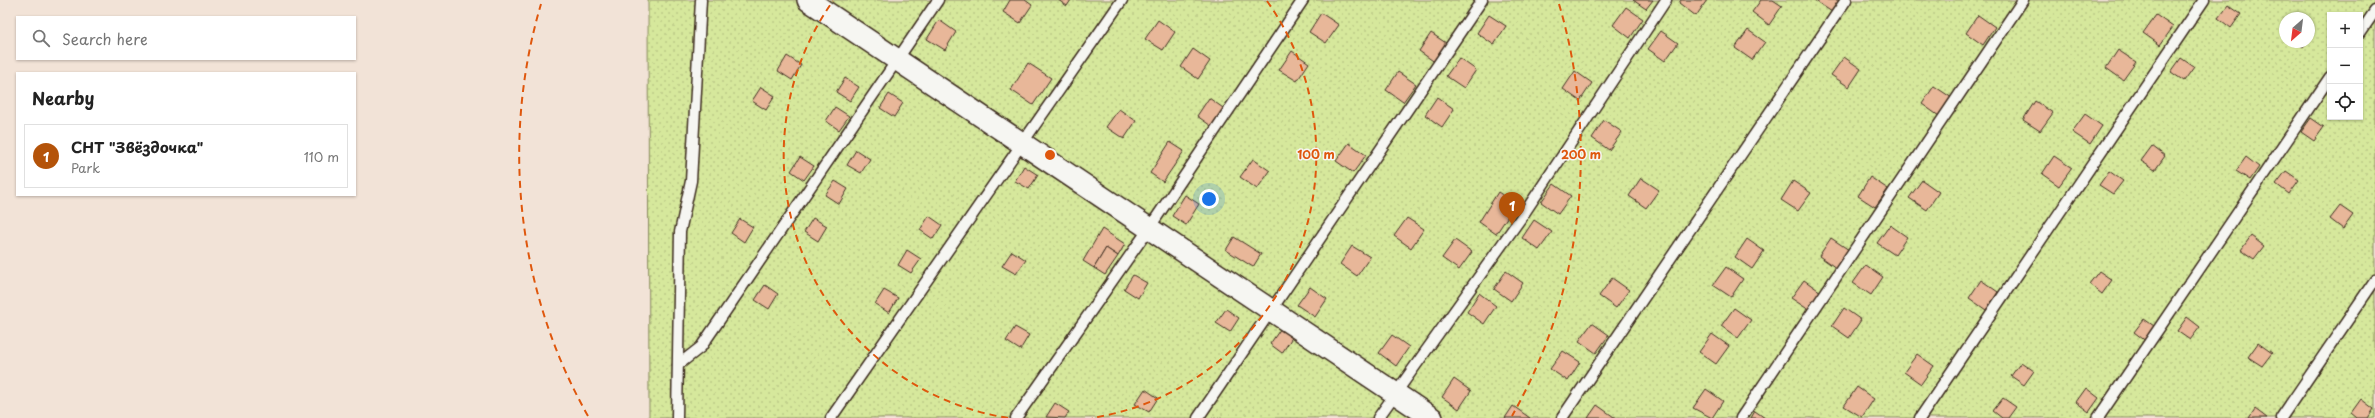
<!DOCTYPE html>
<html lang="en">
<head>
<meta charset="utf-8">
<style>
	body { margin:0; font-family:"Playpen Sans",sans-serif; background:#f6f6f6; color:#222 }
	.controls { position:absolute; right:12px; top:12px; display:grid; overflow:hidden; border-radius:0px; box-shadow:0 1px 3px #0004 }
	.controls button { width:36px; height:36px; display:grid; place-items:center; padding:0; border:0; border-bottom:1px solid #e0e0e0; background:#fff; color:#222; font:20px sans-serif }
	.compass { position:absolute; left:2279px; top:12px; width:36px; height:36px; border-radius:50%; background:#fff; box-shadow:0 1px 3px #0004; rotate:208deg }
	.you { position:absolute; left:1209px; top:199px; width:14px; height:14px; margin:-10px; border:3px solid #fff; border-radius:50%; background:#1a73e8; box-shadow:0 0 0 6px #1a73e833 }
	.badge { display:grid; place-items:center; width:26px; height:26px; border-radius:50%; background:#b45309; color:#fff; font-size:13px; font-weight:700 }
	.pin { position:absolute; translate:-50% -33px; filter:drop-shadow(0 1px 2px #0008) }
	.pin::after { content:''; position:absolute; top:21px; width:14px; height:12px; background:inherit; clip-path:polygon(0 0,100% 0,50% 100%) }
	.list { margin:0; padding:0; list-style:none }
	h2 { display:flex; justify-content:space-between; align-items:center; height:52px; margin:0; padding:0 16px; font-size:17px }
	h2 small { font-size:13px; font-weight:400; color:#767676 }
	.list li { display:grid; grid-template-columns:26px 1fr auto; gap:12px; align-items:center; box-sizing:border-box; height:64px; margin:0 8px 8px; padding:0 8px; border:1px solid #e0e0e0; border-radius:0px }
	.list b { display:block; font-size:15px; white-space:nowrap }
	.list p { margin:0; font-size:13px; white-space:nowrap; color:#767676 }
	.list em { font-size:13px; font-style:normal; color:#767676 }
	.icon { flex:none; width:22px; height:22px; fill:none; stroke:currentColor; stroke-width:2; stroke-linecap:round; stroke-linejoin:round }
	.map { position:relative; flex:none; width:2375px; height:418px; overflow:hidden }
	.search { position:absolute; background:#fff; box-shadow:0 1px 3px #0004; left:16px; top:16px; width:340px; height:44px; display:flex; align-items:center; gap:10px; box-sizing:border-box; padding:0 14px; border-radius:0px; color:#767676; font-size:15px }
	.panel { position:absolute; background:#fff; box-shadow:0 1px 3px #0004; left:16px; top:72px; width:340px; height:124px; border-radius:0px }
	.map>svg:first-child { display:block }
	.garden { fill:url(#garden-dots); stroke:#88895d; fill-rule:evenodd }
	.building { fill:#e8b799; stroke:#3b2a1e }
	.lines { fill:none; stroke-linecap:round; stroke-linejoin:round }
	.service-casing { stroke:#3b2a1e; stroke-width:13 }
	.minor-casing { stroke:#3b2a1e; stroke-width:24 }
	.service { stroke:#f6f6f2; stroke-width:10 }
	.minor { stroke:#f6f6f2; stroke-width:21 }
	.ring { fill:none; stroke:#df570d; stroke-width:2; stroke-dasharray:7 5 }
	.centre { fill:#df570d; stroke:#f6f6f2; stroke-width:2 }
	.ring-label { font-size:12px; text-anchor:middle; font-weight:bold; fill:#df570d; stroke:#f6f6f2; stroke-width:3; stroke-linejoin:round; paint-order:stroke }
</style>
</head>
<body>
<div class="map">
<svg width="2375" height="418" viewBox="0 0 2375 418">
	<defs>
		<pattern id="garden-dots" width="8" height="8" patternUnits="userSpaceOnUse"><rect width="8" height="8" fill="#d6e89c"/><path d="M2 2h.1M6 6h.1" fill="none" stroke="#b9c786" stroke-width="1.8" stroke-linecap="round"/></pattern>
	</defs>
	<rect width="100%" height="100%" fill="#f2e3d7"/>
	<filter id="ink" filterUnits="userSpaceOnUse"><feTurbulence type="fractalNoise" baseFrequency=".025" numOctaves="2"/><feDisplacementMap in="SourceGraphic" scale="8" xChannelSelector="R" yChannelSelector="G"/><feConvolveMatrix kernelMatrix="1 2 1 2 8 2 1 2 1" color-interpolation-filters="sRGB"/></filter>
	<g filter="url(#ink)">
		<!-- garden -->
		<path class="garden" d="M648 0H2375V418H649ZM2330 15H2360V117H2330ZM2285 18H2309V42H2285Z"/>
		<!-- building -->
		<g class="building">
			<path d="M1010 0H1025L1032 5 1020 23 1003 12Z"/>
			<path d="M1058 0H1071L1067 6Z"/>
			<path d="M1633 0H1653L1646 9Z"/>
			<path d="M1681 0H1707L1696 16 1679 3Z"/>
			<path d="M1761 0H1773L1782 6 1769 25 1752 12Z"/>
			<path d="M1814 0H1840L1832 12Z"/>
			<path d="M2228 5 2241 14 2231 28 2218 18Z"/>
			<path d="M1626 7 1643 19 1630 38 1613 25Z"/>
			<path d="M1321 13 1339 25 1326 43 1309 32Z"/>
			<path d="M1489 15 1506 26 1494 45 1477 33Z"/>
			<path d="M1978 15 1995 27 1983 45 1966 33Z"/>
			<path d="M2156 15 2173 27 2160 45 2143 33Z"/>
			<path d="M939 20 956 32 945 50 927 39Z"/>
			<path d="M1158 20 1175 32 1163 50 1145 39Z"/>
			<path d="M1748 30 1765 42 1752 60 1735 48Z"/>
			<path d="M1661 31 1678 43 1665 61 1648 49Z"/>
			<path d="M1431 33 1449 45 1436 63 1419 51Z"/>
			<path d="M2297 42H2307L2303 47Z"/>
			<path d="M1193 49 1210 61 1198 79 1181 67Z"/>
			<path d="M2118 50 2136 62 2123 80 2106 68Z"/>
			<path d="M1292 51 1309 63 1297 81 1279 70Z"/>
			<path d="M787 56 801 65 792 80 778 71Z"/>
			<path d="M1844 57 1861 69 1849 87 1831 75Z"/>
			<path d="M1459 58 1476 70 1464 88 1446 76Z"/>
			<path d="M2181 58 2194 67 2184 81 2171 72Z"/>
			<path d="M1028 63 1051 78 1033 105 1011 90Z"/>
			<path d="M1575 71 1592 83 1580 101 1563 89Z"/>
			<path d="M1398 72 1416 84 1403 102 1386 90Z"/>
			<path d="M845 78 859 87 850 101 836 92Z"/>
			<path d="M1934 86 1952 98 1939 116 1922 104Z"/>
			<path d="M761 87 775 96 766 110 752 101Z"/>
			<path d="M889 94 903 103 894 117 880 108Z"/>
			<path d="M1437 97 1454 109 1442 127 1425 115Z"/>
			<path d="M1209 98 1226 110 1214 128 1197 116Z"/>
			<path d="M2035 101 2053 113 2040 131 2023 120Z"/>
			<path d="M835 107 849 116 839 130 826 121Z"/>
			<path d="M1119 109 1136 121 1124 139 1106 127Z"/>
			<path d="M2085 114 2102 126 2090 144 2072 132Z"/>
			<path d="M2311 118 2324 127 2314 141 2301 132Z"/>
			<path d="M1604 120 1622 132 1609 150 1592 138Z"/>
			<path d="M1170 142 1184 151 1163 182 1150 173Z"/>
			<path d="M1349 143 1366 155 1353 173 1336 161Z"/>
			<path d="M2152 146 2165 156 2155 170 2141 161Z"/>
			<path d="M856 150 870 159 861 173 847 165Z"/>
			<path d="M2054 156 2072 168 2059 186 2042 174Z"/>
			<path d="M800 157 814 166 804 180 791 171Z"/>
			<path d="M2246 157 2259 167 2250 180 2236 171Z"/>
			<path d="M1253 159 1270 171 1257 189 1240 177Z"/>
			<path d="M1024 166 1038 175 1029 189 1015 181Z"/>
			<path d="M2109 171 2123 181 2113 194 2099 185Z"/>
			<path d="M2286 171 2299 180 2289 194 2276 184Z"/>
			<path d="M1870 177 1888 189 1875 207 1858 196Z"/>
			<path d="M1641 178 1659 190 1646 208 1629 196Z"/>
			<path d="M1922 180 1939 192 1927 210 1909 198Z"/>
			<path d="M835 181 848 189 839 204 825 195Z"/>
			<path d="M1793 181 1811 193 1798 211 1781 200Z"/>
			<path d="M1554 184 1571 196 1558 214 1541 202Z"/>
			<path d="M1498 192 1516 204 1496 234 1479 222Z"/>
			<path d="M1185 195 1199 204 1186 225 1172 216Z"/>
			<path d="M2340 206 2353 215 2343 229 2330 219Z"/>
			<path d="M929 216 942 225 933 239 920 230Z"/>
			<path d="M813 218 827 226 818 241 804 232Z"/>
			<path d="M1407 218 1424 229 1411 248 1394 236Z"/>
			<path d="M740 219 753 227 744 242 731 233Z"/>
			<path d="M1534 220 1552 232 1539 250 1522 238Z"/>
			<path d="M1890 225 1907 237 1895 255 1877 243Z"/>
			<path d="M1102 229 1125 244 1118 256 1106 248 1094 268 1083 261Z"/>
			<path d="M2251 236 2264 246 2254 259 2241 250Z"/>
			<path d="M1234 237 1261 254 1253 267 1226 250Z"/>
			<path d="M1831 238 1849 250 1836 268 1819 256Z"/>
			<path d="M1747 239 1764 251 1752 269 1735 257Z"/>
			<path d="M1455 240 1472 252 1459 270 1442 258Z"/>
			<path d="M1352 246 1370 257 1357 276 1340 264Z"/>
			<path d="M1106 248 1118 256 1105 275 1094 268Z"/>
			<path d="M907 250 921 259 911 273 898 265Z"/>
			<path d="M1012 251 1026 260 1016 274 1002 266Z"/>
			<path d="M1866 265 1883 277 1871 295 1853 283Z"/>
			<path d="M1726 267 1743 279 1731 297 1713 285Z"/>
			<path d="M1506 271 1523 283 1511 301 1494 289Z"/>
			<path d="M2099 271 2112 280 2102 294 2089 284Z"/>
			<path d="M1133 275 1147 283 1138 298 1124 289Z"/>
			<path d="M1612 278 1629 290 1616 308 1599 296Z"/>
			<path d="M1804 280 1821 292 1809 310 1791 298Z"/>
			<path d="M1981 280 1998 292 1986 310 1969 298Z"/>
			<path d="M765 285 778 294 769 309 755 300Z"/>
			<path d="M1310 287 1327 299 1315 317 1297 305Z"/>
			<path d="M884 290 898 298 889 313 875 304Z"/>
			<path d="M1479 293 1496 306 1484 324 1467 312Z"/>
			<path d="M1734 308 1751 320 1738 338 1721 326Z"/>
			<path d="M1844 308 1861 320 1849 338 1832 326Z"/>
			<path d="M1226 309 1239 318 1230 332 1216 323Z"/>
			<path d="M2187 317 2200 327 2190 340 2177 331Z"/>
			<path d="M2144 319 2157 328 2147 342 2134 332Z"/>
			<path d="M1592 323 1609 335 1596 353 1579 341Z"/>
			<path d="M1015 327 1029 335 1020 350 1006 341Z"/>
			<path d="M1281 328 1293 336 1282 353 1270 344Z"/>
			<path d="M1712 334 1729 346 1716 364 1699 352Z"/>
			<path d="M1392 335 1409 347 1396 366 1379 353Z"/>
			<path d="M2258 343 2272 353 2262 366 2248 357Z"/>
			<path d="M1563 351 1580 362 1568 381 1550 369Z"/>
			<path d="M1917 354 1934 366 1921 384 1904 372Z"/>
			<path d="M2021 362 2034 371 2024 385 2011 376Z"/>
			<path d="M1454 379 1471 391 1459 409 1442 397Z"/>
			<path d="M1857 387 1874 399 1862 417 1844 406Z"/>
			<path d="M2086 388 2099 398 2089 412 2076 402Z"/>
			<path d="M1145 389 1158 398 1149 412 1135 404Z"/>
			<path d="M1706 389 1723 401 1712 418 1693 408Z"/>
			<path d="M2003 398 2016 407 2008 418H2002L1993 411Z"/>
			<path d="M2361 399 2374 409 2368 418H2357L2351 413Z"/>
			<path d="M1055 403 1069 412 1065 418 1046 417Z"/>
			<path d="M1597 405 1614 417V418H1588Z"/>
			<path d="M1513 406 1530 418H1505Z"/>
			<path d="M2255 409 2267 418H2249Z"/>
			<path d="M1755 411 1765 418H1751Z"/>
		</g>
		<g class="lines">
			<!-- service casing -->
			<g class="service-casing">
				<g id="service">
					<path d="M2360 33 2375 11"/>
					<path d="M678 365 701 347 938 0"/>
					<path d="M677 418 680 232 691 181 701 0"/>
					<path d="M831 418 1122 0"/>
					<path d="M1016 418 1150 227 1303 0"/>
					<path d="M1198 418 1482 0"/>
					<path d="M1378 418 1523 215 1666 0"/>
					<path d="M1562 418 1846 0"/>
					<path d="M1741 418 2023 0"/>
					<path d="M1920 418 2204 0"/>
					<path d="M2098 418 2330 77"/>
					<path d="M2281 418 2375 280"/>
				</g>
			</g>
			<!-- minor casing -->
			<g class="minor-casing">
				<path id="minor" d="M808 0 1432 418"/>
			</g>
			<!-- service -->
			<use href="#service" class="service"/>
			<!-- minor -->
			<use href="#minor" class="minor"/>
		</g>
	</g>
	<!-- distance rings -->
	<g class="ring">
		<path d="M1008 418A266 266 0 0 1 833 1M1267 1A266 266 0 0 1 1092 418"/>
		<path d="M588 416A531 531 0 0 1 541 4M1559 4A531 531 0 0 1 1512 416"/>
	</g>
	<circle cx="1050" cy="155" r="6" class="centre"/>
	<g class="ring-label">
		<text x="1316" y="159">100 m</text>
		<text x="1581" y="159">200 m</text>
	</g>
</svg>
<div class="controls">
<button>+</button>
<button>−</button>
<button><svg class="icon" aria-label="locate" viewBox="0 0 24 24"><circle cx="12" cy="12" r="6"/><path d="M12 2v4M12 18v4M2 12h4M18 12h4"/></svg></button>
</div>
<svg class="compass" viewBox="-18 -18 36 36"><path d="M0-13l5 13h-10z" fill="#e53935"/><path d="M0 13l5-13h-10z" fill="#767676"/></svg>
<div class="you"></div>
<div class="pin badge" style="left:1512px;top:225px">1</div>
<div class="search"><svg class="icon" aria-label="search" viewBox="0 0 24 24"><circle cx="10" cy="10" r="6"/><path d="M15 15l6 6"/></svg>Search here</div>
<section class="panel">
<h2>Nearby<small></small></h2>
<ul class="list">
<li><span class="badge">1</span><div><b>СНТ &quot;Звёздочка&quot;</b><p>Park</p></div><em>110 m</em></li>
</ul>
</section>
</div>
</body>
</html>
